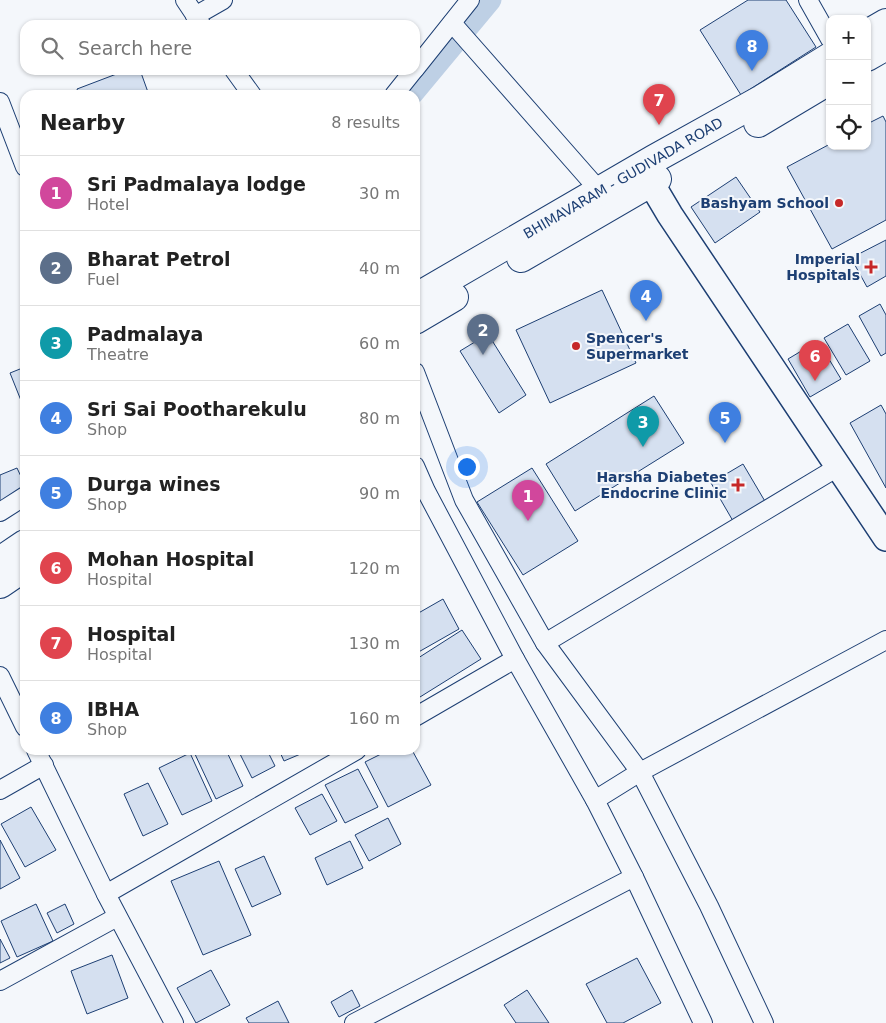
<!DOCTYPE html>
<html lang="en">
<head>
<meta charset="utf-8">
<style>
	body { margin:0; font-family:"DejaVu Sans",sans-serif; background:#f6f6f6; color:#222 }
	.controls { position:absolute; right:15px; top:15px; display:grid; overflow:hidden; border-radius:10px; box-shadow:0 1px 4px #0004 }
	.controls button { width:45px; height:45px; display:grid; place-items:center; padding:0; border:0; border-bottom:1px solid #e0e0e0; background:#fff; color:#222; font:25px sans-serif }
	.you { position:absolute; left:466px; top:466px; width:18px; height:18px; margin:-12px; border:4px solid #fff; border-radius:50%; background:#1a73e8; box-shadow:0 0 0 8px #1a73e833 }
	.badge { display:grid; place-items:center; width:32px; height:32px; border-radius:50%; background:#c62828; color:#fff; font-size:16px; font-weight:700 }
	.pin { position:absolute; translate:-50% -41px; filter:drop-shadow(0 1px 2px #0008) }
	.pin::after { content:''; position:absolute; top:26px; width:18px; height:15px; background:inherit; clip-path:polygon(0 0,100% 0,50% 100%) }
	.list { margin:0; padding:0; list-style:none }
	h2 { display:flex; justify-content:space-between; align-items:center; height:65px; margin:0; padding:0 20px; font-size:21px }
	h2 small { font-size:16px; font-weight:400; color:#767676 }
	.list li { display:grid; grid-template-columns:32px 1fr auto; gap:15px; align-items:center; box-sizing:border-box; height:75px; padding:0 20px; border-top:1px solid #e0e0e0 }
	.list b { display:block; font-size:19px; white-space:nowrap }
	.list p { margin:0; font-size:16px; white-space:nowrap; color:#767676 }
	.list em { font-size:16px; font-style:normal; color:#767676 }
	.icon { flex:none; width:28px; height:28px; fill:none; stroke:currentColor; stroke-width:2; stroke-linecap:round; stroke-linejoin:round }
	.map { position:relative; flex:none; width:886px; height:1023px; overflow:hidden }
	.search { position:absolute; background:#fff; box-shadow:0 1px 4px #0004; left:20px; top:20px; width:400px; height:55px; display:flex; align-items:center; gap:12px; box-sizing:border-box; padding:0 18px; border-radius:15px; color:#767676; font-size:19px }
	.panel { position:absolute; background:#fff; box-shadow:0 1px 4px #0004; left:20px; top:90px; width:400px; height:665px; border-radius:15px }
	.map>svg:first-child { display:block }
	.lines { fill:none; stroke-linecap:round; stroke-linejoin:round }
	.canal { stroke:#bed0e5; stroke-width:21 }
	.building { fill:#d5e0f0; stroke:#1d3f73 }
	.minor-casing { stroke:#1d3f73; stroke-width:20 }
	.secondary-casing { stroke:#1d3f73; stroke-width:28 }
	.primary-casing { stroke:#1d3f73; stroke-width:30 }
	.minor { stroke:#f4f7fb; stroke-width:18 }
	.secondary { stroke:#f4f7fb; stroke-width:25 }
	.primary { stroke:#f4f7fb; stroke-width:28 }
	.poi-dot { fill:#c62828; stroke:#f4f7fb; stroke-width:2 }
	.labels { text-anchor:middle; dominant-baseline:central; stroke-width:4; stroke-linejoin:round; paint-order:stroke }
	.street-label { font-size:14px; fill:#1d3f73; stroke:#f4f7fb }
	.poi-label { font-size:14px; font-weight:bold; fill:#1d3f73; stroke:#f4f7fb; text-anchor:end }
</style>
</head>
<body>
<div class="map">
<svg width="886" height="1023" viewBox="0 0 886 1023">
	<rect width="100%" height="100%" fill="#f4f7fb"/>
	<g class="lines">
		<!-- canal -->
		<path class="canal" d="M412 95 491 0"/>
	</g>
	<!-- building -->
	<g class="building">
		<path d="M748 0H786L816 47 741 95 700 30Z"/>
		<path d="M127 70H140L149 95H79L77 89Z"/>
		<path d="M883 116 886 122V220L832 249 787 167 830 144V146H867V124Z"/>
		<path d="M736 177 760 212 715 243 691 207Z"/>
		<path d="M886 240V276L867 287 851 258Z"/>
		<path d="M602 290 636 363 550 403 516 330Z"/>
		<path d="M880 304 886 315V353L881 356 859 316Z"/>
		<path d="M848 324 870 361 846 375 824 338Z"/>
		<path d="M488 334 526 395 499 413 460 351Z"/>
		<path d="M818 341 841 379 810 397 788 359Z"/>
		<path d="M25 367V402L22 403 10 373Z"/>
		<path d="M654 396 684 443 575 511 546 464Z"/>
		<path d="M881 405 886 414V488L850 423Z"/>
		<path d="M743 464 766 503 733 521 711 483Z"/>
		<path d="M17 468 25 485V489L0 502V475Z"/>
		<path d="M532 468 578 541 523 575 477 502Z"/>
		<path d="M443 599 459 629 415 654V615Z"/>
		<path d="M462 630 481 659 420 697 415 689V660Z"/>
		<path d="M198 750H226L243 786 216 799 194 752Z"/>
		<path d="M238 750H267L275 766 252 778Z"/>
		<path d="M279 750H310L284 761Z"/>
		<path d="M389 750H412L431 785 388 807 365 762Z"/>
		<path d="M190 753 212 801 182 815 159 768Z"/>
		<path d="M358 769 378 807 345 823 325 785Z"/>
		<path d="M148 783 168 824 143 836 124 794Z"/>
		<path d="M322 794 337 821 310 835 295 808Z"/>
		<path d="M31 807 56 850 25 867 1 824Z"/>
		<path d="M388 818 401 844 369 861 355 835Z"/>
		<path d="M0 840 20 878 0 889Z"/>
		<path d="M350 841 363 868 327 885 315 858Z"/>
		<path d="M264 856 281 894 252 907 235 869Z"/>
		<path d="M219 861 251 935 203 955 171 881Z"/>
		<path d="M36 904 53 941 17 957 1 921Z"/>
		<path d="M65 904 74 924 57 933 47 913Z"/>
		<path d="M0 939 10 958 0 963Z"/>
		<path d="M112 955 128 998 87 1014 71 971Z"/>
		<path d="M637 958 661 1003 623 1023H607L586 984Z"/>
		<path d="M211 970 230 1005 196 1023 177 988Z"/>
		<path d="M352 990 360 1006 339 1017 331 1002Z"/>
		<path d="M527 990 549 1023H516L504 1005Z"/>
		<path d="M278 1001 289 1023H249L246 1018Z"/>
	</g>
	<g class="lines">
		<!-- minor casing -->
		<g class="minor-casing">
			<g id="minor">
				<path d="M185 0 201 24"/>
				<path d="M808 0 830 39"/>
				<path d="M195 16 223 0"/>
				<path d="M452 23 605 197"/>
				<path d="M415 69 470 0"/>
				<path d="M234 70 252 95"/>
				<path d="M394 95 414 70"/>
				<path d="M0 102 25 167"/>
				<path d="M415 372 464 500 545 643 640 772 709 906 764 1023"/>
				<path d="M415 466 426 491 515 659 595 800 634 877 703 1023"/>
				<path d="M0 512 25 496"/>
				<path d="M545 643 838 467"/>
				<path d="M0 676 25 727"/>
				<path d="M415 717 515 659"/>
				<path d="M36 750 106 894 357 750"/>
				<path d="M0 790 44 765"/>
				<path d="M595 800 640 772 886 640"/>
				<path d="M106 894 174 1023"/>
				<path d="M0 981 117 917"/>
				<path d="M354 1023 634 877"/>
			</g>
		</g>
		<!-- secondary casing -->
		<g class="secondary-casing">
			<path id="secondary" d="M651 183 670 215 886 538"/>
		</g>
		<!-- primary casing -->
		<g class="primary-casing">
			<g id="primary">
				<path d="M867 34 886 23"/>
				<path d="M867 57 886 46"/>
				<path d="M758 123 830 80"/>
				<path d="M521 258 657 179"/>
				<path d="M415 298 654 159 762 99 830 57"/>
				<path d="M415 320 454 297"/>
				<path d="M0 561 25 544"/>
				<path d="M0 584 25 567"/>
			</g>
		</g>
		<!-- minor -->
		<use href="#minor" class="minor"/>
		<!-- secondary -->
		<use href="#secondary" class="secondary"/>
		<!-- primary -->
		<use href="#primary" class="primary"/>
	</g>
	<!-- markers -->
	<g class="poi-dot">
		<circle cx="839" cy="203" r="5"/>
		<path d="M868.5 259.5h5v5h5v5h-5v5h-5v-5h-5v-5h5z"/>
		<circle cx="576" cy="346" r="5"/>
		<path d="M735.5 477.5h5v5h5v5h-5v5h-5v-5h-5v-5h5z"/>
	</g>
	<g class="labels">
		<!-- street labels -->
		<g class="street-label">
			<text transform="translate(623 178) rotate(-30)">BHIMAVARAM - GUDIVADA ROAD</text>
		</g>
		<!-- poi labels -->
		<g class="poi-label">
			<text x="829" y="203">Bashyam School</text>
			<text x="860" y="259">Imperial<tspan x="860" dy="16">Hospitals</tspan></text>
			<text x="586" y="338" text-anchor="start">Spencer's<tspan x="586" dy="16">Supermarket</tspan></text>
			<text x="727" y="477">Harsha Diabetes<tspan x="727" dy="16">Endocrine Clinic</tspan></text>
		</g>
	</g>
</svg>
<div class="controls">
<button>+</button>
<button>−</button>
<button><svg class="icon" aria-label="locate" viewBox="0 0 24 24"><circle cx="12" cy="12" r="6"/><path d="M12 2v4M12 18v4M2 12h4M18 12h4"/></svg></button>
</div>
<div class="you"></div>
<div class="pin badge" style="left:528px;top:521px;background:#d1479c">1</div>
<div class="pin badge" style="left:483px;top:355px;background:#5c6f8a">2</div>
<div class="pin badge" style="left:643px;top:447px;background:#0f9aa8">3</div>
<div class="pin badge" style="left:646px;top:321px;background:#3f7fe0">4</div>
<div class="pin badge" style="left:725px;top:443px;background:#3f7fe0">5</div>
<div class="pin badge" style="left:815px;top:381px;background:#e0444e">6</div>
<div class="pin badge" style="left:659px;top:125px;background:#e0444e">7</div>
<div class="pin badge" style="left:752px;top:71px;background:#3f7fe0">8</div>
<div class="search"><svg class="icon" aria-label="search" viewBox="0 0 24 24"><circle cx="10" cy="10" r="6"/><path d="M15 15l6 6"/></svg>Search here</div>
<section class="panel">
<h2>Nearby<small>8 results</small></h2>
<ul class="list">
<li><span class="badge" style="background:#d1479c">1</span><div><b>Sri Padmalaya lodge</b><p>Hotel</p></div><em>30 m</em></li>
<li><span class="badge" style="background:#5c6f8a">2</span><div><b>Bharat Petrol</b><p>Fuel</p></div><em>40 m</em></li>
<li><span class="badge" style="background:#0f9aa8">3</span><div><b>Padmalaya</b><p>Theatre</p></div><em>60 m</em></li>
<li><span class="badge" style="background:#3f7fe0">4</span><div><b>Sri Sai Pootharekulu</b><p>Shop</p></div><em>80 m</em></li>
<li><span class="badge" style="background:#3f7fe0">5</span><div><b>Durga wines</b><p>Shop</p></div><em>90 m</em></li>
<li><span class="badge" style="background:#e0444e">6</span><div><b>Mohan Hospital</b><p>Hospital</p></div><em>120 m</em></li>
<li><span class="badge" style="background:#e0444e">7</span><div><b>Hospital</b><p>Hospital</p></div><em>130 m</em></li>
<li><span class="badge" style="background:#3f7fe0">8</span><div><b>IBHA</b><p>Shop</p></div><em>160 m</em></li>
</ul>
</section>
</div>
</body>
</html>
